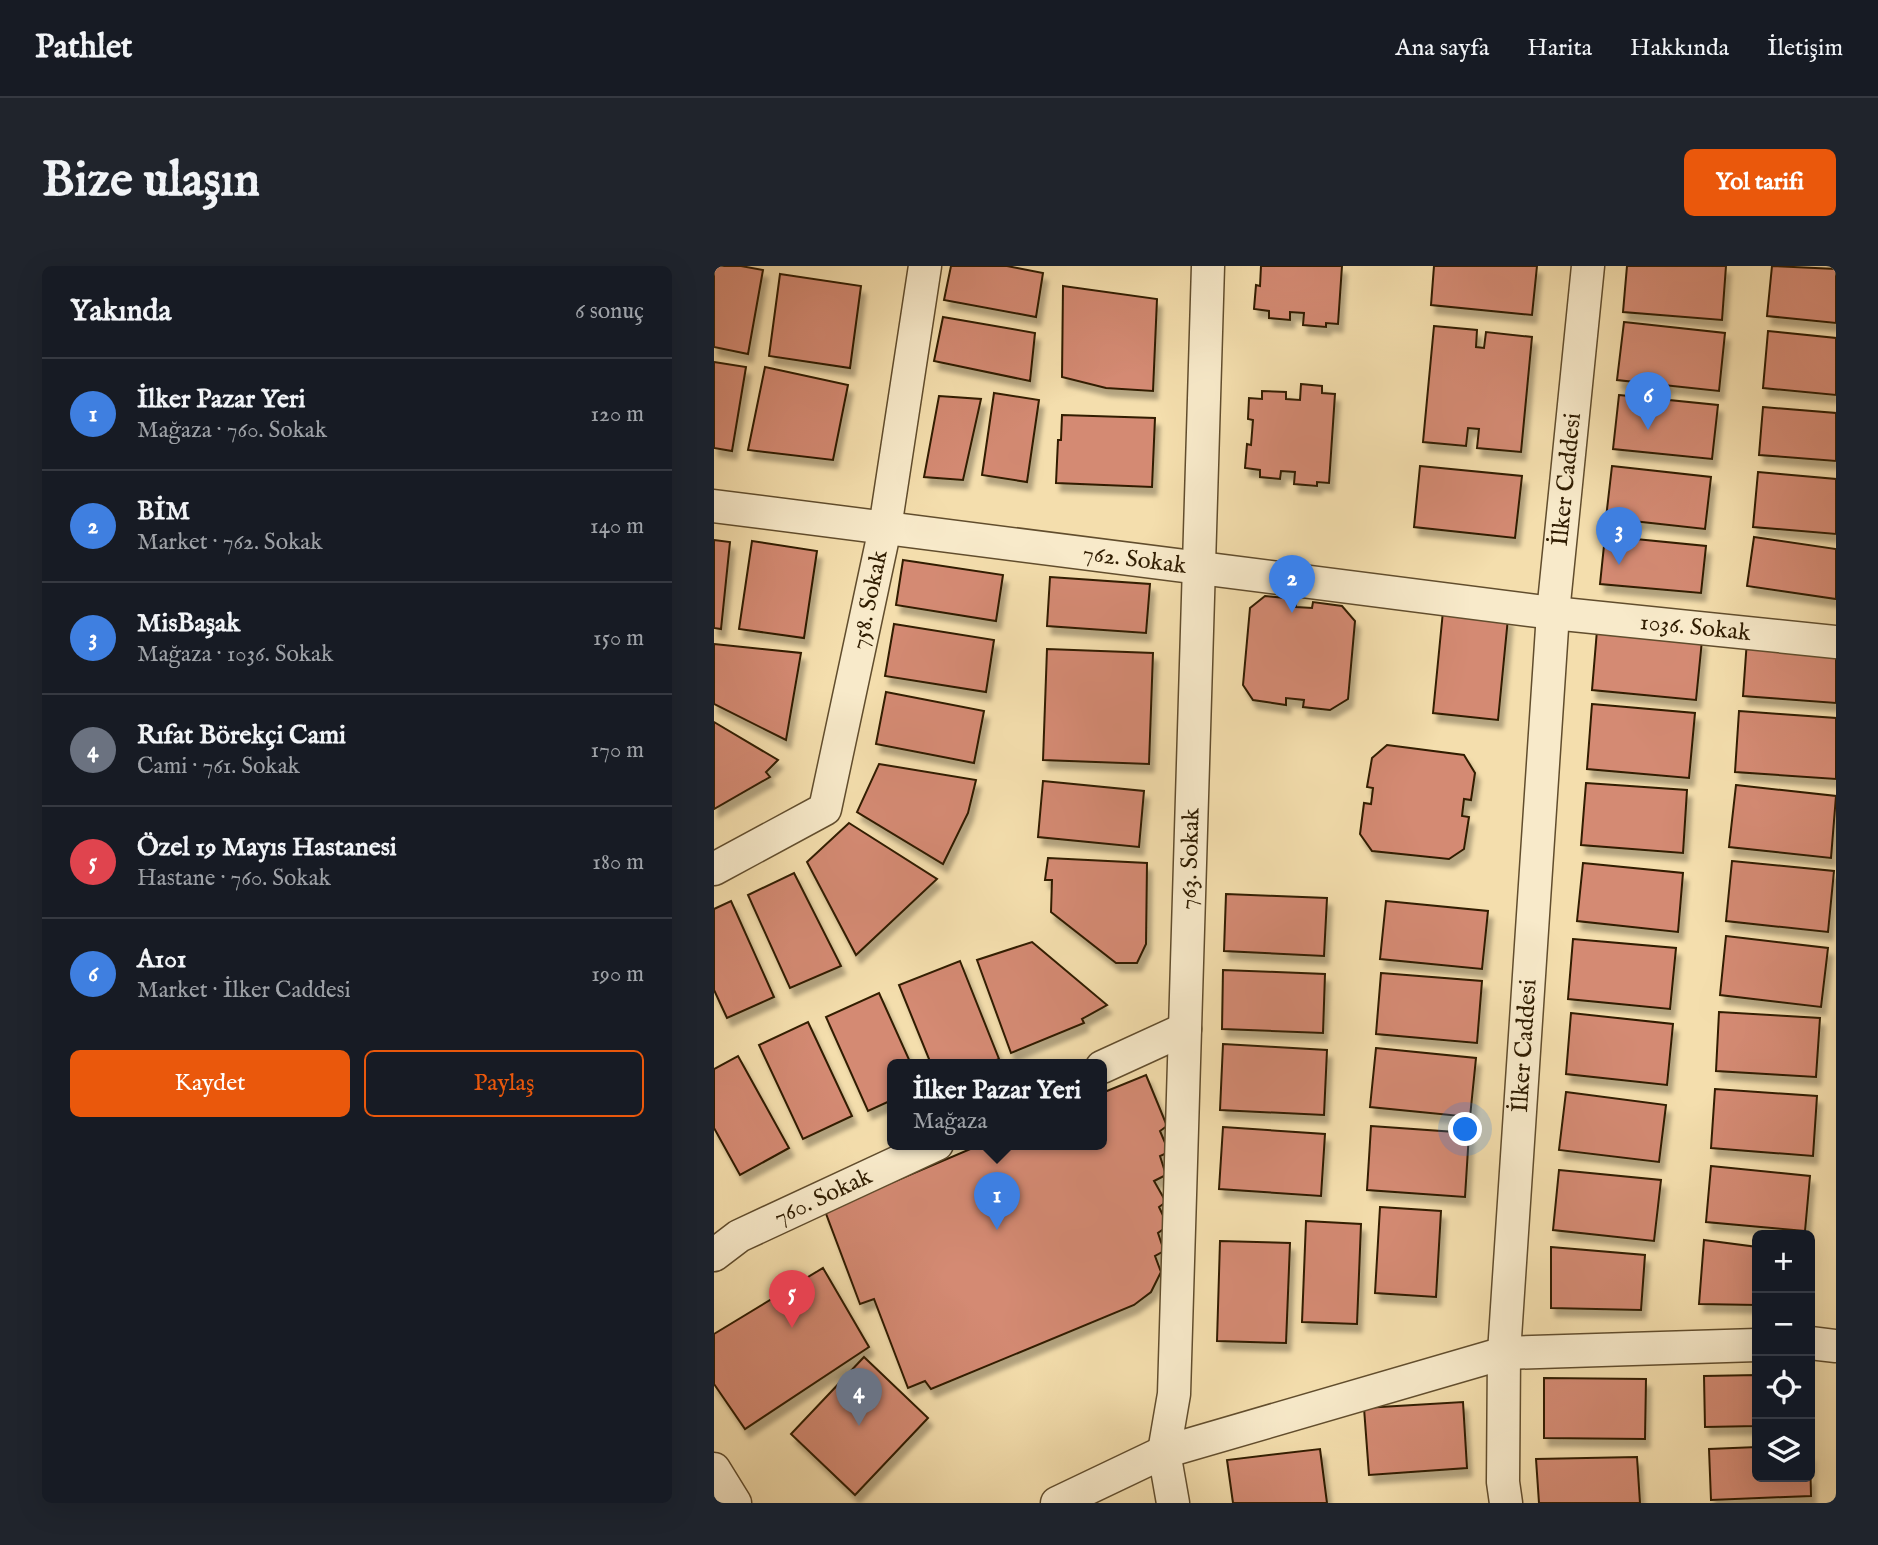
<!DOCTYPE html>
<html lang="tr">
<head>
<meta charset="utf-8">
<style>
	body { margin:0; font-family:"IM FELL English",serif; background:#20242c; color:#f1f3f6 }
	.controls { position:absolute; right:21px; bottom:21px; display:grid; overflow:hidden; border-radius:10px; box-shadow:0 7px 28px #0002 }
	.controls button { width:63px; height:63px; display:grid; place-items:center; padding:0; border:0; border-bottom:2px solid #363941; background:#171b24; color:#f1f3f6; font:35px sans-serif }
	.you { position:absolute; left:752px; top:864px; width:24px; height:24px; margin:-18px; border:5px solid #fff; border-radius:50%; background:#1a73e8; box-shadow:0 0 0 10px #1a73e833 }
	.badge { display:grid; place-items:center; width:46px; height:46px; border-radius:50%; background:#ea580c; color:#fff; font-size:23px; font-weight:700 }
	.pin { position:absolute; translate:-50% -58px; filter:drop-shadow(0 2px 4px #0008) }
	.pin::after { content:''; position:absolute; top:37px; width:24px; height:21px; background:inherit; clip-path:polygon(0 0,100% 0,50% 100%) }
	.popup { position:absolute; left:173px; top:793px; width:220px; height:91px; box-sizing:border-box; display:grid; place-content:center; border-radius:10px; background:#171b24; filter:drop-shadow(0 2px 5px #0005); font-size:23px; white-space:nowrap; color:#9ea1a6 }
	.popup b { font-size:26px; color:#f1f3f6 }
	.popup::after { content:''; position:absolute; left:50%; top:100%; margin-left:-14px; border:14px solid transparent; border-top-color:#171b24 }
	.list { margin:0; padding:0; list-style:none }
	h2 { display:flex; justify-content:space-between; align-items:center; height:91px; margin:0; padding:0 28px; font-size:30px }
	h2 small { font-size:23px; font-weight:400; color:#9ea1a6 }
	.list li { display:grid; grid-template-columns:46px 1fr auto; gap:21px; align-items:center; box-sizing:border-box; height:112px; padding:0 28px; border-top:2px solid #363941 }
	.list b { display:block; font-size:26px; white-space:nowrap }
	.list p { margin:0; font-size:23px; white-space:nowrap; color:#9ea1a6 }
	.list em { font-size:23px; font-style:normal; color:#9ea1a6 }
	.actions { display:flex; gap:14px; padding:21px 28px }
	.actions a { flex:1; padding:16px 0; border:2px solid #ea580c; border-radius:10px; text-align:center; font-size:24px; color:#ea580c }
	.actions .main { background:#ea580c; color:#fff }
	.icon { flex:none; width:38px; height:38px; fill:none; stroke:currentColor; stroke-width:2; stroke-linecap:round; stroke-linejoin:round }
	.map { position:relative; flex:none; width:1122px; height:1237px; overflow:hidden; border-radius:10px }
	header { display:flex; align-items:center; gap:42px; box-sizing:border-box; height:98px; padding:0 35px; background:#171b24; border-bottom:2px solid #363941 }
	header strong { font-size:33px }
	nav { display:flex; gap:38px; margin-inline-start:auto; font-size:24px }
	.intro { display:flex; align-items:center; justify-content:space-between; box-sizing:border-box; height:168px; padding:0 42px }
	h1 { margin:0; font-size:49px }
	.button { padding:18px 32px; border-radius:10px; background:#ea580c; color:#fff; font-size:24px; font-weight:700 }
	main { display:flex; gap:42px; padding:0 42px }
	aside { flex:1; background:#171b24; border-radius:10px; box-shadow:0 7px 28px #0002 }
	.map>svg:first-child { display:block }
	.building { fill:#d48a73; stroke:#301d02; stroke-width:2; filter:url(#shadow) }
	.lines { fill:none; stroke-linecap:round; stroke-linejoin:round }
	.minor-casing { stroke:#614d2d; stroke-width:35 }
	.minor { stroke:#f8eaca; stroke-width:32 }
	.labels { text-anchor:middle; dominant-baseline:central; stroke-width:7; stroke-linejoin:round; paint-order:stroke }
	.street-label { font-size:24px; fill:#301d02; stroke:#f8eaca }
</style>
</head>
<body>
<header>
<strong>Pathlet</strong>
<nav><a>Ana sayfa</a><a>Harita</a><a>Hakkında</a><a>İletişim</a></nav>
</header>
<div class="intro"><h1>Bize ulaşın</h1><a class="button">Yol tarifi</a></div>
<main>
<aside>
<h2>Yakında<small>6 sonuç</small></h2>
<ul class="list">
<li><span class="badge" style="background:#3f7fe0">1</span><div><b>İlker Pazar Yeri</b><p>Mağaza · 760. Sokak</p></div><em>120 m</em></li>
<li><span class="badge" style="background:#3f7fe0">2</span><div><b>BİM</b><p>Market · 762. Sokak</p></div><em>140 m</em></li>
<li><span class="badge" style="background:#3f7fe0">3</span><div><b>MisBaşak</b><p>Mağaza · 1036. Sokak</p></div><em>150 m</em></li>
<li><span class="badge" style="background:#6b7280">4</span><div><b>Rıfat Börekçi Cami</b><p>Cami · 761. Sokak</p></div><em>170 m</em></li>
<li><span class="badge" style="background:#e0444e">5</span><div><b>Özel 19 Mayıs Hastanesi</b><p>Hastane · 760. Sokak</p></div><em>180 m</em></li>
<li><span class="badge" style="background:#3f7fe0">6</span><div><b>A101</b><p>Market · İlker Caddesi</p></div><em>190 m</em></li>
</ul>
<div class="actions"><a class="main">Kaydet</a><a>Paylaş</a></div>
</aside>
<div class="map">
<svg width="1122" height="1237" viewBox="0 0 1122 1237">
	<defs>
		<filter id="shadow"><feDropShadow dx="4.5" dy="8" stdDeviation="2" flood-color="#0004"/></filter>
	</defs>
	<rect width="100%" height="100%" fill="#f4dead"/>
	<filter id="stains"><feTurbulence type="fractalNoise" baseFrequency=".00286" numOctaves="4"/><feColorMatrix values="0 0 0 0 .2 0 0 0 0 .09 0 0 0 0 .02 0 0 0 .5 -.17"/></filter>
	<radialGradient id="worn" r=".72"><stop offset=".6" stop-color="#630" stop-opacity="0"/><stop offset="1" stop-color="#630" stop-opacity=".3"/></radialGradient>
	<!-- building -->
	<g class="building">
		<path d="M0 0H27L49 4 34 88 0 81Z"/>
		<path d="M237 0H293L329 7 322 51 230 34Z"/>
		<path d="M547 0H628L624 58 612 57V61L589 59 590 47 576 46V54L555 52V45L540 43 542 19 546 20Z"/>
		<path d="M720 0H823L818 49 717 39Z"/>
		<path d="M913 0H1012L1008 54 909 46Z"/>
		<path d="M1058 0 1122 3V57L1053 50Z"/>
		<path d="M66 8 147 20 136 102 55 90Z"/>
		<path d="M349 20 443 33 439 125 392 122 348 111Z"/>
		<path d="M229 51 321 67 316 115 220 95Z"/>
		<path d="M910 56 1011 67 1005 125 903 114Z"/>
		<path d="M720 60 763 64 762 81 770 82 772 66 818 71 807 186 763 182 765 163 754 162 752 180 709 176Z"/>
		<path d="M1054 65 1122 72V129L1049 122Z"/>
		<path d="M0 96 32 101 18 185 0 182Z"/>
		<path d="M51 101 134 119 119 194 34 184Z"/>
		<path d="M587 118 608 120V127L621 128 615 217 603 216V220L580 218 581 206 567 205 566 213 546 211V204L531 202 533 178 537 179 539 154 534 153 535 132 548 133V125L572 126V133L586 134Z"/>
		<path d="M280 127 325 134 313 216 268 209Z"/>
		<path d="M905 129 1004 139 998 193 899 183Z"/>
		<path d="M225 130 267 133 249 214 210 211Z"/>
		<path d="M1049 141 1122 147V195L1045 189Z"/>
		<path d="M348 149 441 152 438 221 342 217 344 174H347Z"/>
		<path d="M706 200 808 210 801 272 700 261Z"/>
		<path d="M898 200 997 211 991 263 892 252Z"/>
		<path d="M1044 206 1122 213V268L1039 261Z"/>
		<path d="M891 270 992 280 987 327 886 318Z"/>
		<path d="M1040 271 1122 283V333L1033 320Z"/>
		<path d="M0 274 16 276 7 363 0 362Z"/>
		<path d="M38 275 103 285 90 372 25 363Z"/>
		<path d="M189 294 289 309 282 355 182 339Z"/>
		<path d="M336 311 436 318 432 367 333 360Z"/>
		<path d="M551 330 582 333V341L598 342 599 336 628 340 641 355 634 433 616 444 589 441 590 434 572 432V439L539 434 529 419 536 342Z"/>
		<path d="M729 345 794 352 784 454 719 447Z"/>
		<path d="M180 358 280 374 272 426 171 410Z"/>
		<path d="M883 364 988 374 982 434 878 424Z"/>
		<path d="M1033 374 1122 382V437L1029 430Z"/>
		<path d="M0 378 87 387 72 474 0 438Z"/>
		<path d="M333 383 439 387 435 498 329 494Z"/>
		<path d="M172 426 270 445 260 497 162 478Z"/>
		<path d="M878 438 981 447 975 512 873 503Z"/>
		<path d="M1025 445 1122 452V513L1021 506Z"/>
		<path d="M0 456 64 494 52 506 56 511 0 543Z"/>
		<path d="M673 479 750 489 761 507 757 534 750 533 748 550 755 551 750 583 735 593 658 585 646 568 650 537 657 538 659 522 653 521 658 492Z"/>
		<path d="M165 498 262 514 254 547 229 598 143 546Z"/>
		<path d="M329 515 430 525 425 581 324 571Z"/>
		<path d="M872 517 973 524 969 587 867 579Z"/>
		<path d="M1022 519 1122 530 1117 592 1015 581Z"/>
		<path d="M135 557 223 613 142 689 93 596Z"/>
		<path d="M334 592 433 597 432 678 423 697H402L337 646 338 614H331Z"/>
		<path d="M1018 595 1120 605 1114 666 1012 655Z"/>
		<path d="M869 597 969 607 964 666 863 655Z"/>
		<path d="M80 607 127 700 76 722 34 629Z"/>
		<path d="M512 628 613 632 610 690 510 685Z"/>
		<path d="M17 635 60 731 13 752 0 724V643Z"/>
		<path d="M672 635 774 645 768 703 666 693Z"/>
		<path d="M1012 670 1114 682 1107 741 1006 729Z"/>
		<path d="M859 673 962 682 956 743 854 733Z"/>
		<path d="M318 676 393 739 368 753 370 757 297 787 263 694Z"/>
		<path d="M246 695 285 793 273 798H217L185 719Z"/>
		<path d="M509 704 611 708 609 767 508 763Z"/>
		<path d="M667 707 768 715 763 777 662 768Z"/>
		<path d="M165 727 197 798H178V834L154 845 112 751Z"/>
		<path d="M1005 746 1106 752 1102 811 1002 805Z"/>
		<path d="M857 747 959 758 953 819 852 808Z"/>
		<path d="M94 756 138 850 89 873 45 779Z"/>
		<path d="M509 778 613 784 610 849 506 844Z"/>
		<path d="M662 782 762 792 756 851 656 841Z"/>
		<path d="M24 790 75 882 26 909 0 862V803Z"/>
		<path d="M432 809 453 860 446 865 455 886 446 890 452 909 440 915 452 936 445 941 454 960 444 967 450 985 441 990 447 1006 437 1026 420 1039 217 1123 211 1115 194 1122 160 1033 146 1038 111 945 268 878H388V827Z"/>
		<path d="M1001 823 1103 830 1099 890 997 882Z"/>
		<path d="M852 826 952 839 945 896 845 884Z"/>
		<path d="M657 860 755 867 751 931 653 924Z"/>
		<path d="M509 861 611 868 607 930 505 923Z"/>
		<path d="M997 900 1096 910 1091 965 992 956Z"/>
		<path d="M845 904 947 914 940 975 839 964Z"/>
		<path d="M666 941 727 945 722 1031 661 1027Z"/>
		<path d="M592 955 647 958 643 1058 588 1056Z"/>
		<path d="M990 974 1043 981V1039L985 1038Z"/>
		<path d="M506 975 576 977 572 1077 503 1075Z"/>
		<path d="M837 981 931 989 927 1044 837 1042Z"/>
		<path d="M109 1002 155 1081 31 1163 0 1118V1068Z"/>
		<path d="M150 1091 214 1152 141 1229 77 1168Z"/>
		<path d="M1043 1109V1160L991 1161 990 1110Z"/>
		<path d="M830 1112 932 1113 931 1173 830 1172Z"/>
		<path d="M749 1136 753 1202 655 1209 650 1142Z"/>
		<path d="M1043 1181V1211H1096V1187L1097 1230 997 1234 995 1183Z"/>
		<path d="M606 1183 613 1237H519L513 1194Z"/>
		<path d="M923 1191 926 1237H825L822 1193Z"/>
	</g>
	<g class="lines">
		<!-- minor casing -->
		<g class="minor-casing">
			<g id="minor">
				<path id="s1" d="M0 240 839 347 1122 376"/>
				<path id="s2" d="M0 603 111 543 171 262 211 0"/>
				<path d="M388 801 471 763"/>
				<path id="s3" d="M0 989 25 970 223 878"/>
				<path d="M1096 1077 1122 1080"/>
				<path d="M0 1203 21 1237"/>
				<path d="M343 1237 450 1186 790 1087 1043 1079"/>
				<path id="s4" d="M459 1237 450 1186 460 1128 494 0"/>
				<path id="s5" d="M792 1237 789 1216 790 1087 839 347 874 0"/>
			</g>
		</g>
		<!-- minor -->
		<use href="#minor" class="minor"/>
	</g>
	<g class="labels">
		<!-- street labels -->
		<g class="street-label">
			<text stroke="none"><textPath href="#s5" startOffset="1026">İlker Caddesi</textPath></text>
			<text stroke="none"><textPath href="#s1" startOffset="424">762. Sokak</textPath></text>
			<text stroke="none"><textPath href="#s2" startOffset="340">758. Sokak</textPath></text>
			<text stroke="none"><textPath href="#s1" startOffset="989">1036. Sokak</textPath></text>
			<text stroke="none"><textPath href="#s4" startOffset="646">763. Sokak</textPath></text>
			<text stroke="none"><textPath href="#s5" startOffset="458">İlker Caddesi</textPath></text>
			<text stroke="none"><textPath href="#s3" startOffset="124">760. Sokak</textPath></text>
		</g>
	</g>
	<rect width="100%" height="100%" filter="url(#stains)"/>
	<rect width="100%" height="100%" fill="url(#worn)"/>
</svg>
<div class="controls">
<button>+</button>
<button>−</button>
<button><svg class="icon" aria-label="locate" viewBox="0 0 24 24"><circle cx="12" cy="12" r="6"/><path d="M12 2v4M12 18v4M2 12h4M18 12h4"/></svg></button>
<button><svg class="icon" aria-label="layers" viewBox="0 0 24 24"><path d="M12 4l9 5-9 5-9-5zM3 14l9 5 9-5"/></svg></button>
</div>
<div class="you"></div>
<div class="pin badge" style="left:283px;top:964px;background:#3f7fe0">1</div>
<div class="popup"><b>İlker Pazar Yeri</b>Mağaza</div>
<div class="pin badge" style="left:578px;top:347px;background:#3f7fe0">2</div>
<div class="pin badge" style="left:905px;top:299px;background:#3f7fe0">3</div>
<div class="pin badge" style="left:145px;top:1160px;background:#6b7280">4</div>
<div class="pin badge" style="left:78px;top:1062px;background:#e0444e">5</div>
<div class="pin badge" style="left:934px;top:164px;background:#3f7fe0">6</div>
</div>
</main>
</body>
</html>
